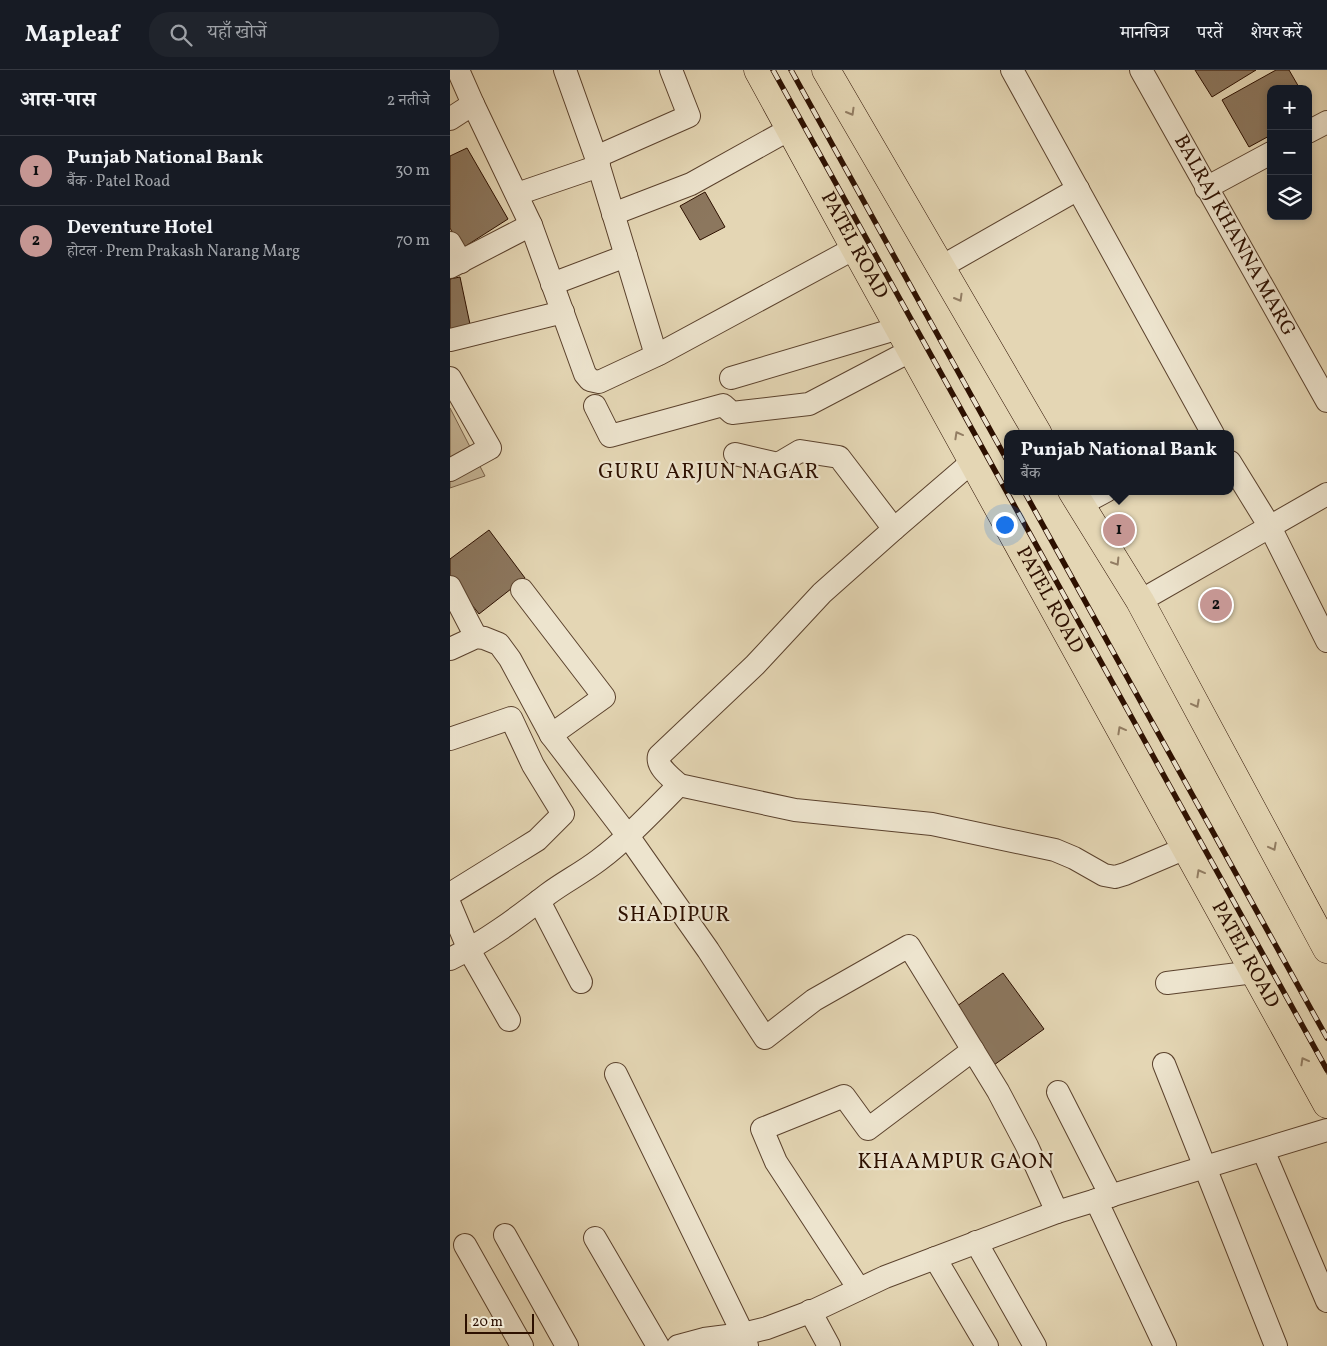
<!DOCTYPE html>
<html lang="hi">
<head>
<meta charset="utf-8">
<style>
	body { margin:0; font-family:Vollkorn,"Noto Serif Devanagari",serif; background:#20242c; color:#f1f3f6 }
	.controls { position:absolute; right:15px; top:15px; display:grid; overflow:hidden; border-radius:10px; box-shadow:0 2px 8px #0003 }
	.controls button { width:45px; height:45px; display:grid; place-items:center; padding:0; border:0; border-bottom:1px solid #363941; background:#171b24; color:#f1f3f6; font:25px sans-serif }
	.scale { position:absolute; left:15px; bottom:12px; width:69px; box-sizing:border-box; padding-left:5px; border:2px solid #2d1000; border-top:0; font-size:14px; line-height:18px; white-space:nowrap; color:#2d1000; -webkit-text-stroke:4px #ede4ce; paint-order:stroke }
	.you { position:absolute; left:554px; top:454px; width:18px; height:18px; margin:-12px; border:4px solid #fff; border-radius:50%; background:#1a73e8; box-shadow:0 0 0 8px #1a73e833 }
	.badge { display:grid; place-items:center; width:32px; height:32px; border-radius:50%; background:#c59692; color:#111; font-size:16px; font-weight:700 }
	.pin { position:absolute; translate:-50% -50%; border:2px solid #fff; box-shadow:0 1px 5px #0006 }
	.popup { position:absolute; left:554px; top:360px; width:230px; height:65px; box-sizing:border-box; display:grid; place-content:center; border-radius:10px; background:#171b24; filter:drop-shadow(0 1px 4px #0005); font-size:16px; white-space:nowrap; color:#9ea1a6 }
	.popup b { font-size:19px; color:#f1f3f6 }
	.popup::after { content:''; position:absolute; left:50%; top:100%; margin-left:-10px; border:10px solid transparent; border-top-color:#171b24 }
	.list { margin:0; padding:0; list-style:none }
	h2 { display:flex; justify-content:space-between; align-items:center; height:65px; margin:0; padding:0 20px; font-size:21px }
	h2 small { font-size:16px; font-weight:400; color:#9ea1a6 }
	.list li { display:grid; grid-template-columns:32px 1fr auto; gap:15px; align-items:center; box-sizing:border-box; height:70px; padding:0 20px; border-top:1px solid #363941 }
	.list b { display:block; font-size:19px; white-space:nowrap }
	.list p { margin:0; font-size:16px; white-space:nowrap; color:#9ea1a6 }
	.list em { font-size:16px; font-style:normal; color:#9ea1a6 }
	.icon { flex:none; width:28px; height:28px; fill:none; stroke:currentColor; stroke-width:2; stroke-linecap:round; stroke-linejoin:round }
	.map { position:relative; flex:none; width:877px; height:1276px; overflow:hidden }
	header { display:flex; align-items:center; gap:30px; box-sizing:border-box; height:70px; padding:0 25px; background:#171b24; border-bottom:1px solid #363941 }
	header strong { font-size:24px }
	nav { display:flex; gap:28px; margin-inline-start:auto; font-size:18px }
	.search { width:350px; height:45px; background:#20242c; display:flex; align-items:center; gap:12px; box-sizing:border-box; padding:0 18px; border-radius:20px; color:#9ea1a6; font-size:19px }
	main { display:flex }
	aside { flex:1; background:#171b24 }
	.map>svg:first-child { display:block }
	.green { fill:#c5b495; stroke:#79624a }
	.building { fill:#8c775e; stroke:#2d1000 }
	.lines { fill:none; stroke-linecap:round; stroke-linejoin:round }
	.minor-casing { stroke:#5b422d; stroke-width:24 }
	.major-casing { stroke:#2d1000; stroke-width:29 }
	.minor { stroke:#ede4ce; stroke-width:22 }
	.major { stroke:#e4d6b4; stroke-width:28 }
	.rail-casing { stroke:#2d1000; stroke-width:5.5 }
	.rail { stroke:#ede4ce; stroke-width:4; stroke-dasharray:11; stroke-linecap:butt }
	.oneway { stroke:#927d63 }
	.labels { text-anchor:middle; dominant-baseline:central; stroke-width:4.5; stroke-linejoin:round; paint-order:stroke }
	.street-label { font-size:20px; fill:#2d1000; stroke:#ede4ce }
	.neighbourhood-label { font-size:21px; letter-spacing:1px; fill:#2d1000; stroke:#ede4ce }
</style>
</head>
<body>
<header>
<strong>Mapleaf</strong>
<div class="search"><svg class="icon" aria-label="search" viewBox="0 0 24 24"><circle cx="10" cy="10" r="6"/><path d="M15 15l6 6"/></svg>यहाँ खोजें</div>
<nav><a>मानचित्र</a><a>परतें</a><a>शेयर करें</a></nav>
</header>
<main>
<aside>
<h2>आस-पास<small>2 नतीजे</small></h2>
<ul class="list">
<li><span class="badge">1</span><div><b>Punjab National Bank</b><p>बैंक · Patel Road</p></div><em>30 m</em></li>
<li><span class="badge">2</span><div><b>Deventure Hotel</b><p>होटल · Prem Prakash Narang Marg</p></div><em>70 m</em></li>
</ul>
</aside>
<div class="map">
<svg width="877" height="1276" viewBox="0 0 877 1276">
	<rect width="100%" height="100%" fill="#e4d6b4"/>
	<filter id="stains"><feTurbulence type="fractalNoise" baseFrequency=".004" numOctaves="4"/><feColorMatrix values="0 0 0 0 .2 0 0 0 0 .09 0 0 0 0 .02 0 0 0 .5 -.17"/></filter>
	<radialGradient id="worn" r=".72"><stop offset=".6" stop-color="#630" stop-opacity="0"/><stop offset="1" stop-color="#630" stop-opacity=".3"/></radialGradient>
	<!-- green -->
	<path class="green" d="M0 338 35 406 0 418Z"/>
	<!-- building -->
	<g class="building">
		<path d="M745 0H806L762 27Z"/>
		<path d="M826 0H839L850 19H821V65L799 77 772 30Z"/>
		<path d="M17 78 58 149 11 179 0 158V86Z"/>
		<path d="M255 122 275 157 250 170 230 136Z"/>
		<path d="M10 207 21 259 0 263V209Z"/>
		<path d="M39 460 75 508 29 544 0 506V489Z"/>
		<path d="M553 903 594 959 544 995 503 939Z"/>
	</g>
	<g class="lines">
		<!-- minor casing -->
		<g class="minor-casing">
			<g id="minor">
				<path d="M8 0 23 34"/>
				<path d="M115 0 146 87 206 285"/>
				<path d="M562 0 763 364"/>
				<path id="s1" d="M691 0 877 331"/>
				<path d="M0 49 23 34 81 155 135 304 140 310 149 312 209 284 405 178"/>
				<path d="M858 62 877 52"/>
				<path d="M146 87 239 46 221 0"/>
				<path d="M756 118 821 83"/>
				<path d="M67 124 149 96"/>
				<path d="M163 144 241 114 340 59"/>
				<path d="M0 173 11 192"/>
				<path d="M0 197 81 155"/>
				<path d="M491 197 628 119"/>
				<path d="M102 214 176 186"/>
				<path d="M0 270 113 242"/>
				<path d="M0 308 40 378 0 400"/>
				<path d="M281 308 449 258"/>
				<path d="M145 336 160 366 273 335 282 343 359 334 462 280"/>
				<path d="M285 384 328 394 350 381 389 387 444 459"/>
				<path d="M780 392 820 457 877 571"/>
				<path d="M630 435 656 421"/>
				<path d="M0 517 26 567"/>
				<path d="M72 520 154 627 101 665"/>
				<path d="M690 531 877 424"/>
				<path d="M0 579 26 567 34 568 49 574 60 589 101 665 178 766 258 880 315 968 364 930 459 876 548 1021 577 1076 607 1142"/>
				<path d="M0 669 61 648 83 695 113 744 87 770 0 824"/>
				<path d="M229 715 345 740 482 754 605 780 624 788 654 805 665 807 675 804 736 778"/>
				<path d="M89 831 131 912"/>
				<path d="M0 835 19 880 59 950"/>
				<path d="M0 889C35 872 67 848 98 824 114 812 132 803 149 790 178 768 203 741 229 715 222 708 206 697 209 686L305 595 372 523 444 459 523 391"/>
				<path d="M717 913 804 902"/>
				<path d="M714 994 826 1276"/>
				<path d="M166 1004 293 1264 297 1276"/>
				<path d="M608 1022 661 1126"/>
				<path d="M813 1080 877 1231"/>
				<path d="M646 1130 715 1276"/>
				<path d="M55 1165 117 1276"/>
				<path d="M145 1168 208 1276"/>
				<path d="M526 1172 585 1276"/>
				<path d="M15 1175 72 1276"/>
				<path d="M485 1188 537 1276"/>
				<path d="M409 1219 326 1092 312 1059 394 1026 418 1059 523 980"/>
				<path d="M360 1241 379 1276"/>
				<path d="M228 1276 254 1269 293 1264 317 1258 365 1240 435 1207 607 1142 877 1060"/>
			</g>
		</g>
		<!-- major casing -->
		<g class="major-casing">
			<g id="major">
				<path id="s2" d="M308 0 405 178 877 1034"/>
				<path d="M376 0 588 364"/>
				<path d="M622 421 690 531 877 879"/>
			</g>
		</g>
		<!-- minor -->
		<use href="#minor" class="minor"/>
		<!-- major -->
		<use href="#major" class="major"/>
		<!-- rail casing -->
		<g class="rail-casing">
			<g id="rail">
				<path d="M323 0 877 1000"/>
				<path d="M341 0 558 392"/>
				<path d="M574 421 877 968"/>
			</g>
		</g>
		<!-- rail -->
		<use href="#rail" class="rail"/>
	</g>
	<!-- one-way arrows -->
	<defs><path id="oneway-chevron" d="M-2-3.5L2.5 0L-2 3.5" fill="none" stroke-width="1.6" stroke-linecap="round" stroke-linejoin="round" transform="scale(1.25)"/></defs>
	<g class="oneway">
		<use href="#oneway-chevron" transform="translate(401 42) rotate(60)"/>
		<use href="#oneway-chevron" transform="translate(509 228) rotate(60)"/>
		<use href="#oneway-chevron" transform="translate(508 365) rotate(-119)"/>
		<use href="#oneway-chevron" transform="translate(666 492) rotate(58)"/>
		<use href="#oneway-chevron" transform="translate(746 634) rotate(62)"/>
		<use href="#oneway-chevron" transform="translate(671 660) rotate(-119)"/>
		<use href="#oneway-chevron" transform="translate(823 777) rotate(62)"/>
		<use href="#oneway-chevron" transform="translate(750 803) rotate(-119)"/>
		<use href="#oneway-chevron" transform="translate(854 991) rotate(-119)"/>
	</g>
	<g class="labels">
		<!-- street labels -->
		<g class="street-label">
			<text stroke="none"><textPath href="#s1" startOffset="190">BALRAJ KHANNA MARG</textPath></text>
			<text stroke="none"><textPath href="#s2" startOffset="200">PATEL ROAD</textPath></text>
			<text stroke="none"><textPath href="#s2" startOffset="605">PATEL ROAD</textPath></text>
			<text stroke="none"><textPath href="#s2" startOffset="1010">PATEL ROAD</textPath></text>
		</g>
		<!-- neighbourhood labels -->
		<g class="neighbourhood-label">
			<text x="259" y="402">GURU ARJUN NAGAR</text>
			<text x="224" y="845">SHADIPUR</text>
			<text x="506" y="1092">KHAAMPUR GAON</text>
		</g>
	</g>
	<rect width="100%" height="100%" filter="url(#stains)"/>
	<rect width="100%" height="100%" fill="url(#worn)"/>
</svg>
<div class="controls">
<button>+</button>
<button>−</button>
<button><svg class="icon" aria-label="layers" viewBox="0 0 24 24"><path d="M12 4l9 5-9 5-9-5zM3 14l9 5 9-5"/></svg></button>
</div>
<div class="scale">20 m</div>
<div class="you"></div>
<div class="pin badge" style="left:669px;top:460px">1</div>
<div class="popup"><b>Punjab National Bank</b>बैंक</div>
<div class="pin badge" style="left:766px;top:535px">2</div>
</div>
</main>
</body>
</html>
